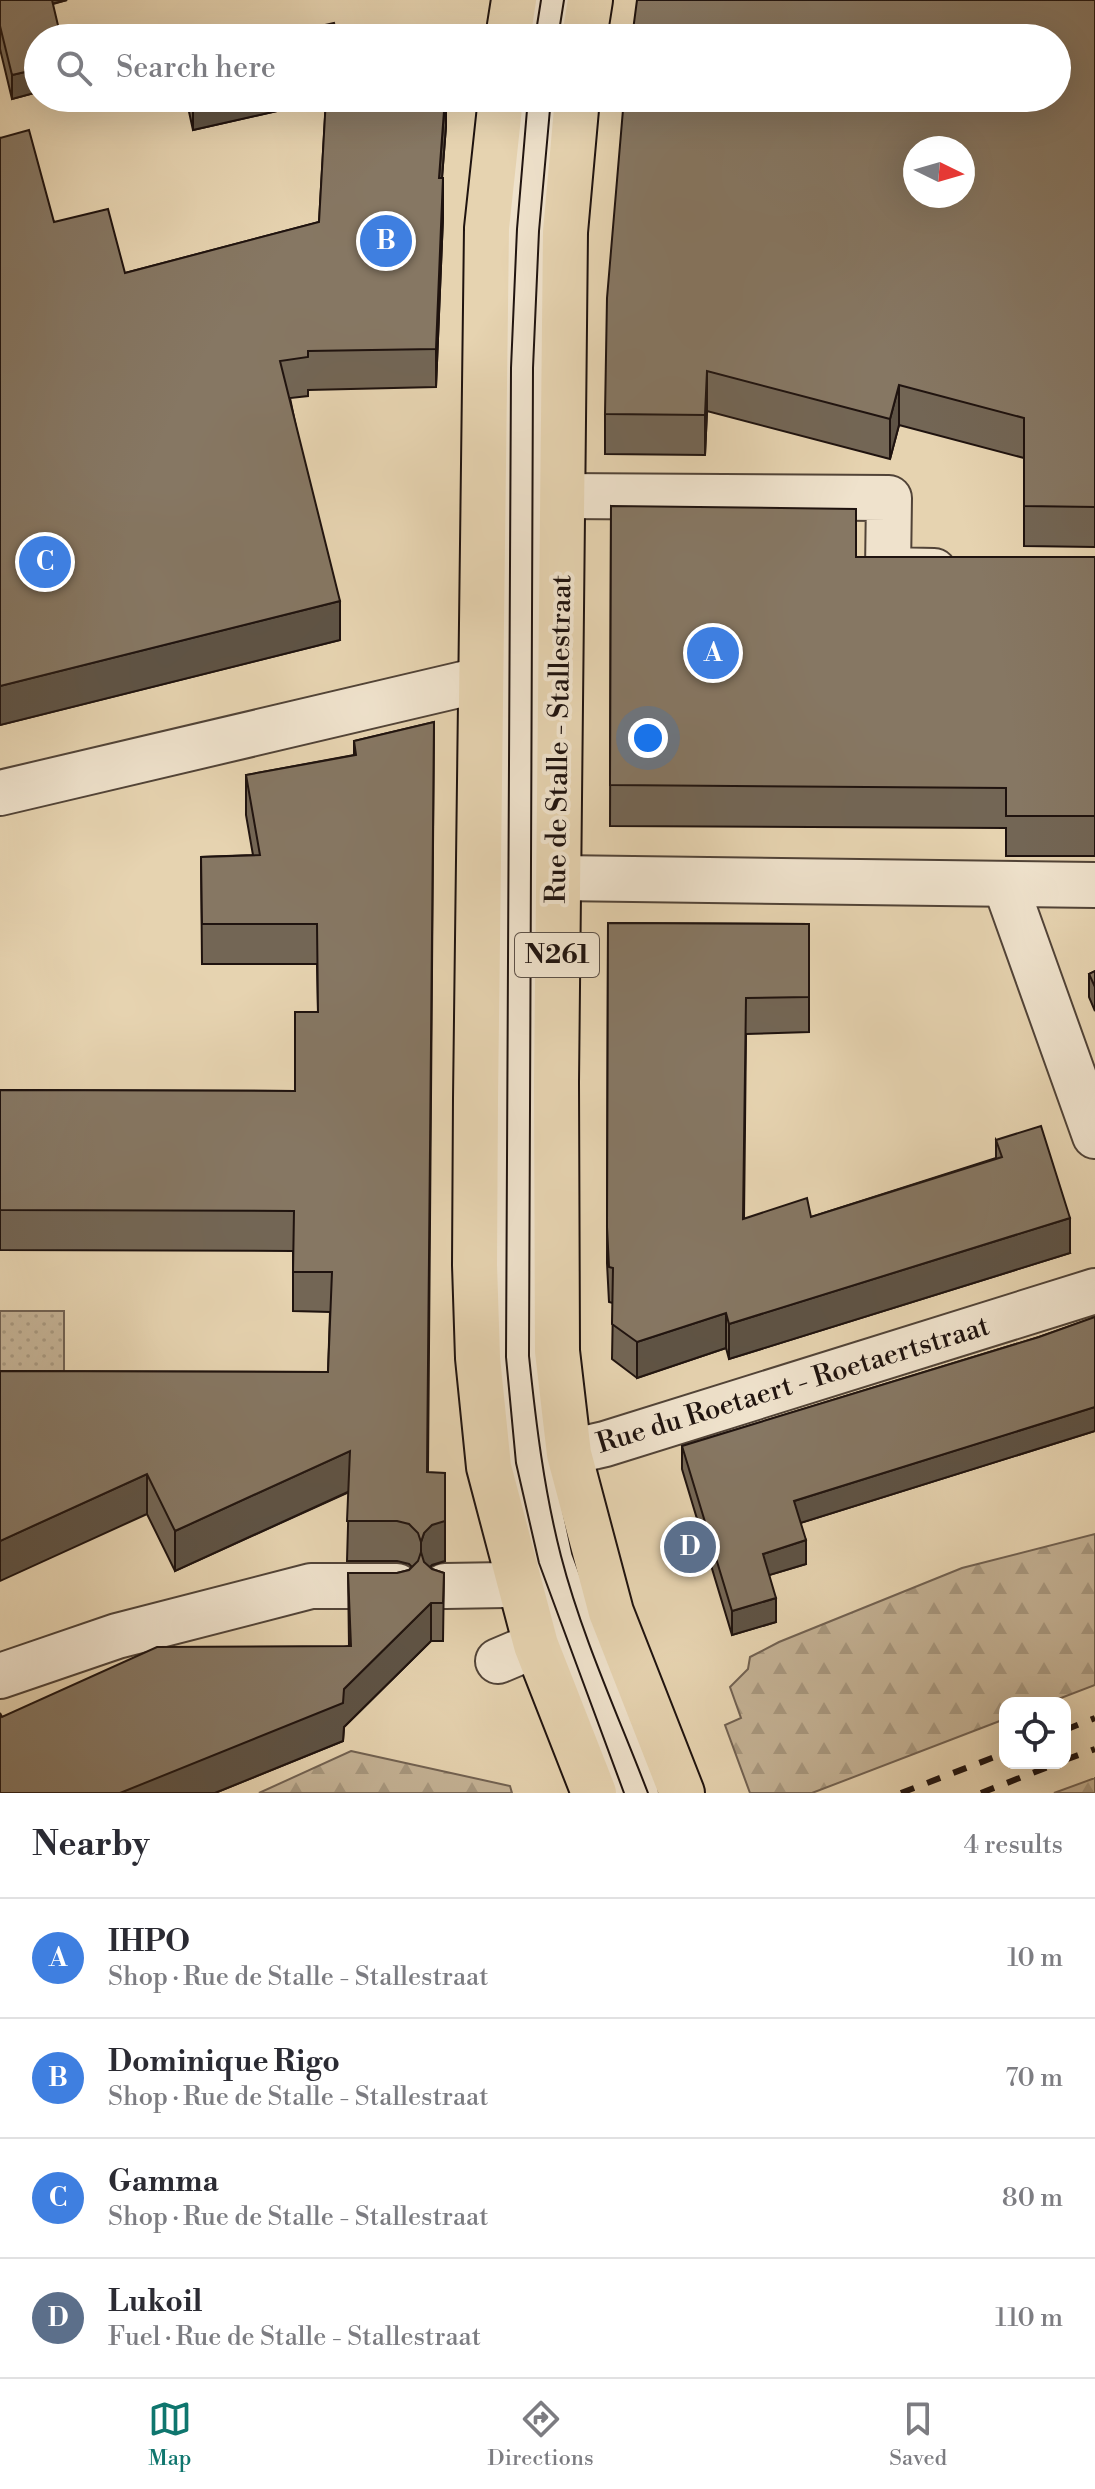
<!DOCTYPE html>
<html lang="en">
<head>
<meta charset="utf-8">
<style>
	body { margin:0; font-family:"Libre Bodoni",serif; background:#f7f7f7; color:#2b2b33 }
	.controls { position:absolute; right:24px; bottom:24px; display:grid; overflow:hidden; border-radius:16px; box-shadow:0 8px 32px #0002 }
	.controls button { width:72px; height:72px; display:grid; place-items:center; padding:0; border:0; border-bottom:2px solid #e1e1e2; background:#fff; color:#2b2b33; font:40px sans-serif }
	.compass { position:absolute; left:903px; top:136px; width:72px; height:72px; border-radius:50%; background:#fff; box-shadow:0 8px 32px #0002; rotate:95deg }
	.you { position:absolute; left:648px; top:738px; width:28px; height:28px; margin:-20px; border:6px solid #fff; border-radius:50%; background:#1a73e8; box-shadow:0 0 0 12px #1a73e833 }
	.badge { display:grid; place-items:center; width:52px; height:52px; border-radius:50%; background:#0f766e; color:#fff; font-size:26px; font-weight:700 }
	.pin { position:absolute; translate:-50% -50%; border:4px solid #fff; box-shadow:0 2px 8px #0006 }
	.list { margin:0; padding:0; list-style:none }
	h2 { display:flex; justify-content:space-between; align-items:center; height:104px; margin:0; padding:0 32px; font-size:34px }
	h2 small { font-size:26px; font-weight:400; color:#7c7c81 }
	.list li { display:grid; grid-template-columns:52px 1fr auto; gap:24px; align-items:center; box-sizing:border-box; height:120px; padding:0 32px; border-top:2px solid #e1e1e2 }
	.list b { display:block; font-size:30px; white-space:nowrap }
	.list p { margin:0; font-size:26px; white-space:nowrap; color:#7c7c81 }
	.list em { font-size:26px; font-style:normal; color:#7c7c81 }
	.icon { flex:none; width:44px; height:44px; fill:none; stroke:currentColor; stroke-width:2; stroke-linecap:round; stroke-linejoin:round }
	.map { position:relative; flex:none; width:1095px; height:1793px; overflow:hidden }
	.search { position:absolute; background:#fff; box-shadow:0 8px 32px #0002; left:24px; right:24px; top:24px; height:88px; display:flex; align-items:center; gap:20px; box-sizing:border-box; padding:0 28px; border-radius:44px; color:#7c7c81; font-size:30px }
	.sheet { height:584px; background:#fff }
	nav { display:flex; justify-content:space-around; align-items:center; box-sizing:border-box; height:112px; border-top:2px solid #e1e1e2; background:#fff; font-size:22px; color:#7c7c81 }
	nav a { display:grid; justify-items:center; gap:4px }
	nav .on { color:#0f766e }
	.map>svg:first-child { display:block }
	.forest { fill:url(#forest-firs); stroke:#726252; stroke-width:2 }
	.garden { fill:url(#garden-dots); stroke:#726252; stroke-width:2 }
	.lines { fill:none; stroke-linecap:round; stroke-linejoin:round }
	.minor-casing { stroke:#514337; stroke-width:48 }
	.major-casing { stroke:#1f130f; stroke-width:48 }
	.minor { stroke:#efe2cc; stroke-width:44 }
	.major { stroke:#e6d3b0; stroke-width:44 }
	.tram { stroke:#1f130f; stroke-width:2 }
	.rail { stroke:#1f130f; stroke-width:6; stroke-dasharray:14 14; stroke-linecap:butt }
	.wall { fill:#736655; stroke:#1f130f; stroke-width:2 }
	.shaded-wall { fill:#5e5345; stroke:#1f130f; stroke-width:2 }
	.building { fill:#867763; stroke:#1f130f; stroke-width:2; fill-rule:evenodd }
	.labels { text-anchor:middle; dominant-baseline:central; stroke-width:8; stroke-linejoin:round; paint-order:stroke }
	.shield { fill:#efe2cc; stroke:#5d5148; stroke-width:2 }
	.shield-label { font-size:26px; font-weight:bold; fill:#1f130f }
	.street-label { font-size:28px; fill:#1f130f; stroke:#efe2cc }
</style>
</head>
<body>
<div class="map">
<svg width="1095" height="1793" viewBox="0 0 1095 1793">
	<defs>
		<pattern id="forest-firs" width="22" height="20" patternUnits="userSpaceOnUse" patternTransform="scale(2)"><rect width="22" height="20" fill="#c4b295"/><path d="M5 1l3.5 6h-7zM16 11l3.5 6h-7z" fill="#a8987f"/></pattern>
		<pattern id="garden-dots" width="8" height="8" patternUnits="userSpaceOnUse" patternTransform="scale(2)"><rect width="8" height="8" fill="#c4b295"/><path d="M2 2h.1M6 6h.1" fill="none" stroke="#a8987f" stroke-width="1.8" stroke-linecap="round"/></pattern>
	</defs>
	<rect width="100%" height="100%" fill="#e6d3b0"/>
	<filter id="stains"><feTurbulence type="fractalNoise" baseFrequency=".0025" numOctaves="4"/><feColorMatrix values="0 0 0 0 .2 0 0 0 0 .09 0 0 0 0 .02 0 0 0 .5 -.17"/></filter>
	<radialGradient id="worn" r=".72"><stop offset=".6" stop-color="#630" stop-opacity="0"/><stop offset="1" stop-color="#630" stop-opacity=".3"/></radialGradient>
	<!-- forest -->
	<g class="forest">
		<path d="M1095 1534V1685L1048 1703H1005V1719L812 1793H750L725 1725 741 1718 730 1687 748 1669 750 1657 779 1642 962 1568Z"/>
		<path d="M351 1751 510 1786 512 1793H259Z"/>
		<path d="M1095 1777V1793H1054L1095 1778Z"/>
	</g>
	<!-- garden -->
	<rect class="garden" x="0" y="1311" width="64" height="65"/>
	<g class="lines">
		<!-- minor casing -->
		<g class="minor-casing">
			<g id="minor">
				<path d="M546 38 553 0"/>
				<path d="M539 98 528 230 522 368 518 1356 529 1461 550 1560 636 1793"/>
				<path d="M561 496 889 498 888 570 934 571"/>
				<path d="M0 793 480 680"/>
				<path d="M558 878 1095 885"/>
				<path d="M1005 884 1095 1136"/>
				<path d="M531 1461 605 1444 1095 1291"/>
				<path d="M445 1586 506 1585 520 1582"/>
				<path d="M498 1661 569 1631"/>
				<path d="M0 1676 117 1636 311 1586H397"/>
			</g>
		</g>
		<!-- major casing -->
		<g class="major-casing">
			<g id="major">
				<path d="M508 38 514 0"/>
				<path d="M584 38 590 0"/>
				<path d="M501 98 487 228 476 1098 475 1265 478 1358 489 1467 536 1645 594 1793"/>
				<path d="M577 98 565 232 556 1082 557 1351 569 1454 611 1612 682 1793"/>
			</g>
		</g>
		<!-- minor -->
		<use href="#minor" class="minor"/>
		<!-- major -->
		<use href="#major" class="major"/>
		<!-- tram -->
		<g class="tram">
			<path d="M535 38 541 0"/>
			<path d="M558 38 564 0"/>
			<path d="M528 98 517 229 511 368 506 1357 516 1463 539 1563 624 1793"/>
			<path d="M551 98 539 231 533 368 529 1356C536 1423 544 1490 561 1556 582 1637 618 1715 648 1793"/>
		</g>
		<!-- rail -->
		<g class="rail">
			<path d="M1065 1730 1095 1718"/>
			<path d="M1065 1760 1095 1749"/>
			<path d="M901 1793 1005 1753"/>
			<path d="M981 1793 1058 1763"/>
		</g>
	</g>
	<!-- wall -->
	<g class="wall">
		<path d="M0 0H67L53 4 38 38V92L12 99 0 49Z"/>
		<path d="M1095 0V547L1024 546V458L899 425 890 459 707 411 705 455 605 454V414Z"/>
		<path d="M186 98H446V126L442 178 443 217 436 387 308 390V396L290 398 340 640 0 725V138L54 222 125 273 319 222 326 100 193 130Z"/>
		<path d="M611 506 856 557H1095V856H1006V828L610 826Z"/>
		<path d="M434 722 428 1472 445 1561 432 1565 430 1567 432 1569 444 1573 443 1641H431L344 1727 343 1741 215 1793H0L2 1717 349 1646 348 1573H397L409 1570 412 1567 409 1564 397 1561H347L349 1492 175 1571 147 1514 0 1371 328 1372 330 1312 293 1311V1251L0 1250V1090L295 1091 318 1012 317 964H202L201 857 253 855 246 815V775L354 755V741Z"/>
		<path d="M608 923 809 924V1032L746 1034 744 1219 811 1217 996 1158V1140L1070 1253 729 1359 726 1348 637 1378 612 1359 613 1303 609 1302 607 1263Z"/>
		<path d="M1095 971V1011L1089 997V974Z"/>
		<path d="M1095 1317V1431L800 1523 806 1564 769 1575 776 1622 732 1635 682 1469V1446L1039 1337Z"/>
	</g>
	<!-- shaded-wall -->
	<g class="shaded-wall">
		<path d="M47 0H67L47 5Z"/>
		<path d="M38 69V92L12 99V75Z"/>
		<path d="M232 98H334L193 130V107Z"/>
		<path d="M445 98 446 126 439 217V178Z"/>
		<path d="M443 178V217L436 387V349Z"/>
		<path d="M707 371V411L705 455V415Z"/>
		<path d="M899 385V425L890 459V419Z"/>
		<path d="M340 601V640L0 725V686Z"/>
		<path d="M1070 1218V1253L729 1359V1324Z"/>
		<path d="M726 1313V1348L637 1378V1342Z"/>
		<path d="M1095 1407V1431L794 1525V1501Z"/>
		<path d="M350 1451V1491L175 1571V1531Z"/>
		<path d="M445 1473V1561L432 1565 424 1573 421 1582V1542Z"/>
		<path d="M147 1474V1514L0 1581V1541Z"/>
		<path d="M806 1540V1564L763 1577V1554Z"/>
		<path d="M776 1598V1622L732 1635V1611Z"/>
		<path d="M431 1603V1641L344 1727 343 1741 215 1793H120L344 1689Z"/>
	</g>
	<!-- building -->
	<g class="building">
		<path d="M0 0H52L61 38H38V69L12 75 0 26Z"/>
		<path d="M637 0H1095V507L1024 506V418L899 385 890 419 707 371 705 415 605 414 607 298 624 98H1057V38H632ZM915 148H963V196H915Z"/>
		<path d="M334 23 338 38H268Z"/>
		<path d="M191 98H232L193 107Z"/>
		<path d="M326 98H445L439 178H443L436 349 308 351V357L280 361 340 601 0 686V138L29 130 54 222 108 209 125 273 319 222Z"/>
		<path d="M611 506 856 509V557H1095V816H1006V788L610 785Z"/>
		<path d="M434 722 427 1472 445 1473V1521L432 1525 424 1533 421 1542 418 1533 409 1524 397 1521H347L350 1451 175 1531 147 1474 0 1541V1371L328 1372 332 1272H293L294 1211 0 1210V1090L295 1091V1012H318L317 924H202L201 857 260 855 246 775 356 755 354 741Z"/>
		<path d="M608 923 809 924V997L746 998 743 1219 807 1198 811 1217 1002 1157 996 1140 1041 1126 1070 1218 729 1324 726 1313 637 1342 612 1324 613 1268 609 1267 607 1227Z"/>
		<path d="M1095 971V987L1089 974Z"/>
		<path d="M1095 1317V1407L794 1501 806 1540 763 1554 776 1598 732 1611 682 1446 1039 1337Z"/>
		<path d="M421 1552 424 1562 432 1569 444 1573 443 1603H431L344 1689 343 1703 120 1793H0V1713L2 1717 157 1647 351 1646 348 1573H397L409 1570 418 1561Z"/>
	</g>
	<g class="labels">
		<!-- shield labels -->
		<rect class="shield" x="515" y="933" width="84" height="44" rx="6"/>
		<g class="shield-label">
			<text x="557" y="955">N261</text>
		</g>
		<!-- street labels -->
		<g class="street-label">
			<text transform="translate(559 739) rotate(-89)">Rue de Stalle - Stallestraat</text>
			<text transform="translate(793 1385) rotate(-17)">Rue du Roetaert - Roetaertstraat</text>
		</g>
	</g>
	<rect width="100%" height="100%" filter="url(#stains)"/>
	<rect width="100%" height="100%" fill="url(#worn)"/>
</svg>
<div class="controls">
<button><svg class="icon" aria-label="locate" viewBox="0 0 24 24"><circle cx="12" cy="12" r="6"/><path d="M12 2v4M12 18v4M2 12h4M18 12h4"/></svg></button>
</div>
<svg class="compass" viewBox="-18 -18 36 36"><path d="M0-13l5 13h-10z" fill="#e53935"/><path d="M0 13l5-13h-10z" fill="#7c7c81"/></svg>
<div class="you"></div>
<div class="pin badge" style="left:713px;top:653px;background:#3f7fe0">A</div>
<div class="pin badge" style="left:386px;top:241px;background:#3f7fe0">B</div>
<div class="pin badge" style="left:45px;top:562px;background:#3f7fe0">C</div>
<div class="pin badge" style="left:690px;top:1547px;background:#5c6f8a">D</div>
<div class="search"><svg class="icon" aria-label="search" viewBox="0 0 24 24"><circle cx="10" cy="10" r="6"/><path d="M15 15l6 6"/></svg>Search here</div>
</div>
<section class="sheet">
<h2>Nearby<small>4 results</small></h2>
<ul class="list">
<li><span class="badge" style="background:#3f7fe0">A</span><div><b>IHPO</b><p>Shop · Rue de Stalle - Stallestraat</p></div><em>10 m</em></li>
<li><span class="badge" style="background:#3f7fe0">B</span><div><b>Dominique Rigo</b><p>Shop · Rue de Stalle - Stallestraat</p></div><em>70 m</em></li>
<li><span class="badge" style="background:#3f7fe0">C</span><div><b>Gamma</b><p>Shop · Rue de Stalle - Stallestraat</p></div><em>80 m</em></li>
<li><span class="badge" style="background:#5c6f8a">D</span><div><b>Lukoil</b><p>Fuel · Rue de Stalle - Stallestraat</p></div><em>110 m</em></li>
</ul>
</section>
<nav>
<a class="on"><svg class="icon" aria-label="map" viewBox="0 0 24 24"><path d="M3 6l6-2 6 2 6-2v14l-6 2-6-2-6 2zM9 4v14M15 6v14"/></svg>Map</a>
<a><svg class="icon" aria-label="directions" viewBox="0 0 24 24"><path d="M12 3l9 9-9 9-9-9zM9 14v-3h6M13 9l2 2-2 2"/></svg>Directions</a>
<a><svg class="icon" aria-label="saved" viewBox="0 0 24 24"><path d="M7 4h10v16l-5-4-5 4z"/></svg>Saved</a>
</nav>
</body>
</html>
